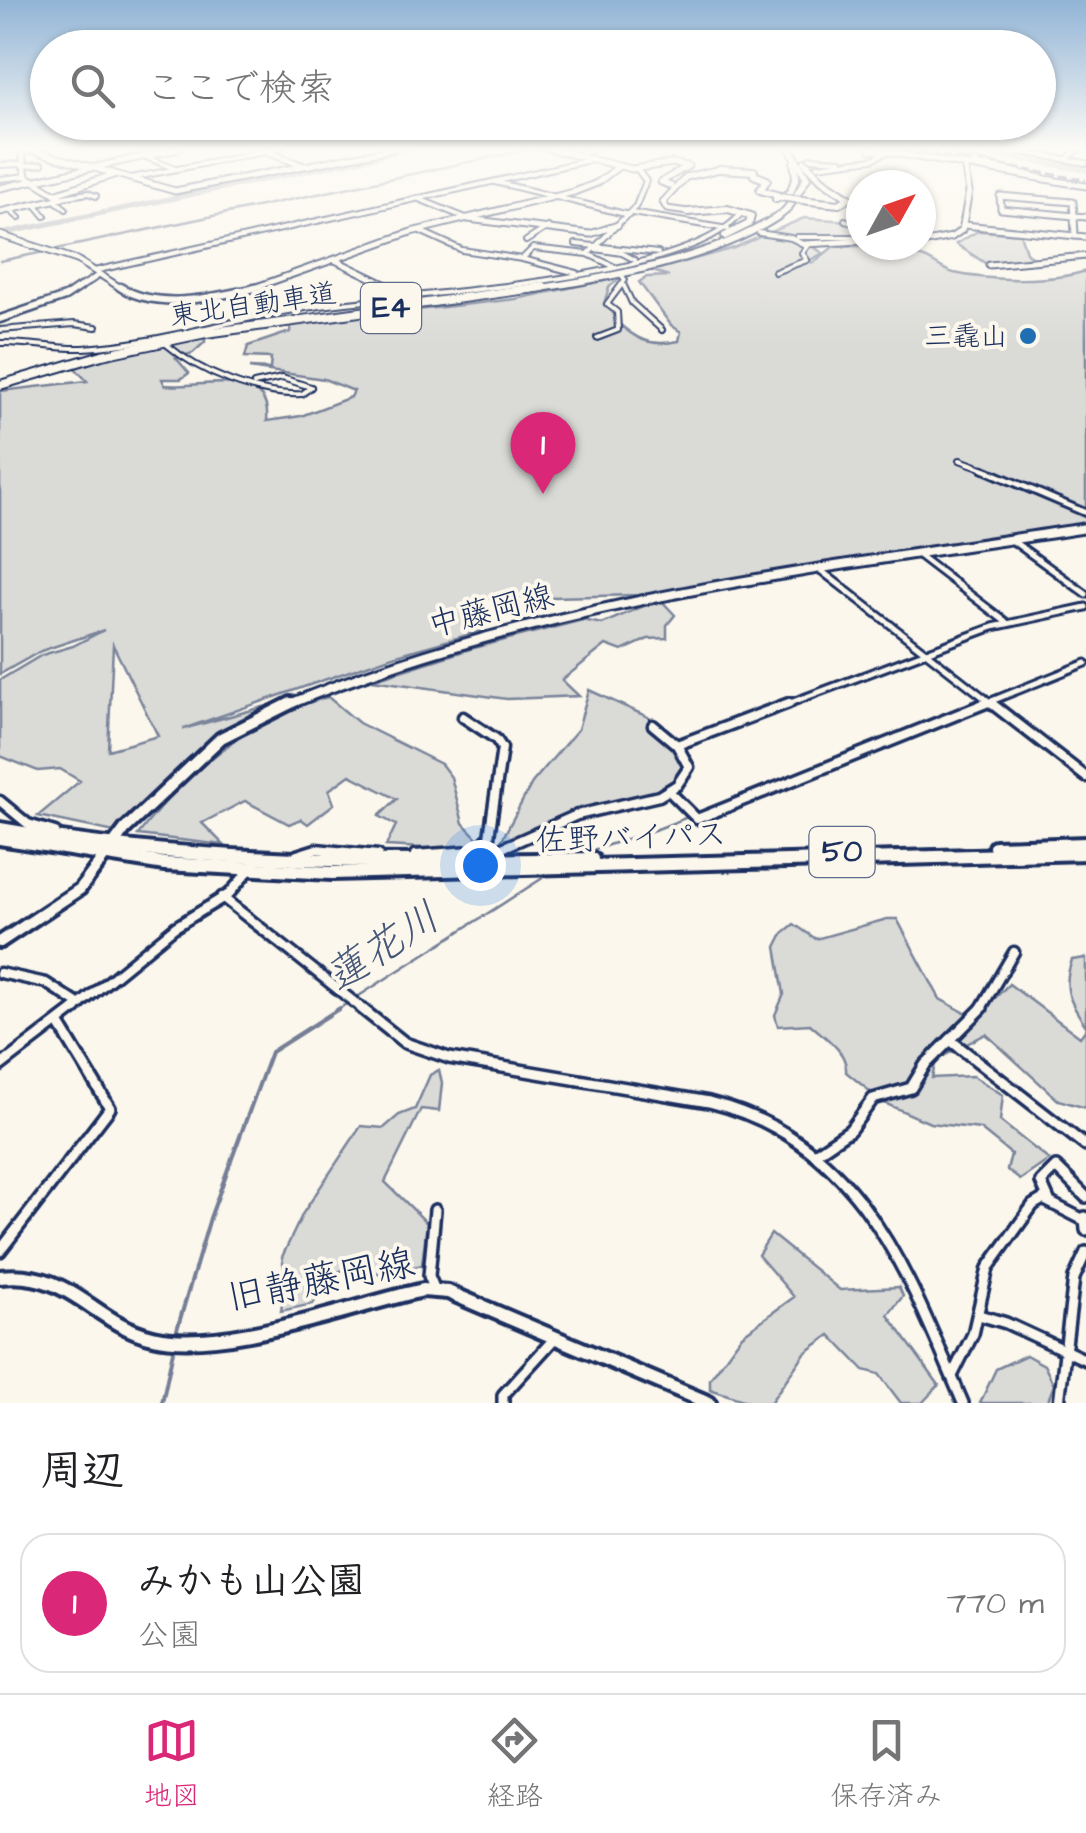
<!DOCTYPE html>
<html lang="ja">
<head>
<meta charset="utf-8">
<style>
	body { margin:0; font-family:"Architects Daughter","Klee One",sans-serif; background:#f2f2f2; color:#202124 }
	.compass { position:absolute; left:846px; top:170px; width:90px; height:90px; border-radius:50%; background:#fff; box-shadow:0 2px 8px #0004; rotate:50deg }
	.you { position:absolute; left:480px; top:865px; width:35px; height:35px; margin:-25px; border:8px solid #fff; border-radius:50%; background:#1a73e8; box-shadow:0 0 0 15px #1a73e833 }
	.badge { display:grid; place-items:center; width:65px; height:65px; border-radius:50%; background:#db2777; color:#fff; font-size:32px; font-weight:700 }
	.pin { position:absolute; translate:-50% -82px; filter:drop-shadow(0 2px 5px #0008) }
	.pin::after { content:''; position:absolute; top:52px; width:35px; height:30px; background:inherit; clip-path:polygon(0 0,100% 0,50% 100%) }
	.list { margin:0; padding:0; list-style:none }
	h2 { display:flex; justify-content:space-between; align-items:center; height:130px; margin:0; padding:0 40px; font-size:42px }
	h2 small { font-size:32px; font-weight:400; color:#757577 }
	.list li { display:grid; grid-template-columns:65px 1fr auto; gap:30px; align-items:center; box-sizing:border-box; height:140px; margin:0 20px 20px; padding:0 20px; border:2px solid #e0e0e0; border-radius:30px }
	.list b { display:block; font-size:38px; white-space:nowrap }
	.list p { margin:0; font-size:32px; white-space:nowrap; color:#757577 }
	.list em { font-size:32px; font-style:normal; color:#757577 }
	.icon { flex:none; width:55px; height:55px; fill:none; stroke:currentColor; stroke-width:2; stroke-linecap:round; stroke-linejoin:round }
	.map { position:relative; flex:none; width:1086px; height:1403px; overflow:hidden }
	.search { position:absolute; background:#fff; box-shadow:0 2px 8px #0004; left:30px; right:30px; top:30px; height:110px; display:flex; align-items:center; gap:25px; box-sizing:border-box; padding:0 35px; border-radius:55px; color:#757577; font-size:38px }
	.sheet { height:290px; background:#fff }
	nav { display:flex; justify-content:space-around; align-items:center; box-sizing:border-box; height:140px; border-top:2px solid #e0e0e0; background:#fff; font-size:28px; color:#757577 }
	nav a { display:grid; justify-items:center; gap:5px }
	nav .on { color:#db2777 }
	.map>svg:first-child { display:block }
	.green { fill:#dadad7; stroke:#7a849a; stroke-width:2.5; fill-rule:evenodd }
	.lines { fill:none; stroke-linecap:round; stroke-linejoin:round }
	.stream-far1 { stroke:#747e96; stroke-width:2.5 }
	.stream { stroke:#747e96; stroke-width:4 }
	.river { stroke:#afb3bb; stroke-width:5 }
	.street-far3-casing { stroke:#1b2f5e; stroke-width:8 }
	.street-far2-casing { stroke:#1b2f5e; stroke-width:11 }
	.street-far1-casing { stroke:#1b2f5e; stroke-width:15 }
	.street-casing { stroke:#1b2f5e; stroke-width:16 }
	.secondary-far4-casing { stroke:#1b2f5e; stroke-width:9 }
	.secondary-far3-casing { stroke:#1b2f5e; stroke-width:11 }
	.secondary-far2-casing { stroke:#1b2f5e; stroke-width:14 }
	.secondary-far1-casing { stroke:#1b2f5e; stroke-width:18 }
	.secondary-casing { stroke:#1b2f5e; stroke-width:20 }
	.primary-casing { stroke:#1b2f5e; stroke-width:9 }
	.highway-far2-casing { stroke:#1b2f5e; stroke-width:10 }
	.highway-far1-casing { stroke:#1b2f5e; stroke-width:12 }
	.highway-casing { stroke:#1b2f5e; stroke-width:20 }
	.street-far3 { stroke:#fbf7ec; stroke-width:4 }
	.street-far2 { stroke:#fbf7ec; stroke-width:5 }
	.street-far1 { stroke:#fbf7ec; stroke-width:8 }
	.street { stroke:#fbf7ec; stroke-width:9 }
	.secondary-far4 { stroke:#fbf7ec; stroke-width:5 }
	.secondary-far3 { stroke:#fbf7ec; stroke-width:6 }
	.secondary-far2 { stroke:#fbf7ec; stroke-width:8 }
	.secondary-far1 { stroke:#fbf7ec; stroke-width:10 }
	.secondary { stroke:#fbf7ec; stroke-width:12 }
	.primary { stroke:#fbf7ec; stroke-width:5 }
	.highway-far2 { stroke:#fbf7ec; stroke-width:6 }
	.highway-far1 { stroke:#fbf7ec; stroke-width:8 }
	.highway { stroke:#fbf7ec; stroke-width:12 }
	.rail { stroke:#1b2f5e; stroke-width:2.5; stroke-dasharray:8 4; stroke-linecap:butt }
	.highway-bridge-casing { stroke:#1b2f5e; stroke-width:10; stroke-linecap:butt }
	.highway-bridge { stroke:#fbf7ec; stroke-width:6 }
	.poi-dot { fill:#1f6fb2; stroke:#fbf7ec; stroke-width:4 }
	.labels { text-anchor:middle; dominant-baseline:central; stroke-width:8; stroke-linejoin:round; paint-order:stroke }
	.far-street-label { font-size:28px; fill:#1b2f5e; stroke:#fbf7ec }
	.far-poi-label { font-size:28px; fill:#1b2f5e; stroke:#fbf7ec; text-anchor:end }
	.shield { fill:#fbf7ec; stroke:#5e6b89; stroke-width:2.5 }
	.shield-label { font-size:30px; font-weight:bold; fill:#1b2f5e }
	.street-label { font-size:32px; fill:#1b2f5e; stroke:#fbf7ec }
	.near-street-label { font-size:38px; fill:#1b2f5e; stroke:#fbf7ec }
	.near-water-label { font-size:42px; font-style:italic; fill:#47577a; stroke:#fbf7ec }
</style>
</head>
<body>
<div class="map">
<svg width="1086" height="1403" viewBox="0 0 1086 1403">
	<rect width="100%" height="100%" fill="#fbf7ec"/>
	<filter id="ink" filterUnits="userSpaceOnUse"><feTurbulence type="fractalNoise" baseFrequency=".01" numOctaves="2"/><feDisplacementMap in="SourceGraphic" scale="20" xChannelSelector="R" yChannelSelector="G"/><feConvolveMatrix kernelMatrix="1 2 1 2 8 2 1 2 1" color-interpolation-filters="sRGB"/></filter>
	<g filter="url(#ink)">
		<!-- green -->
		<g class="green">
			<path d="M804 218 849 221 861 228V238L805 242 823 253 809 261 813 263 833 247 895 245 905 258C928 251 935 268 954 273 990 281 1052 282 1086 271V526L639 595 470 599 485 630 390 657 183 729 292 699 222 735 192 757 119 833 38 816 80 781 60 769 38 771 0 756V680L42 655 73 646 104 630 41 651 0 674V391L87 381 75 368 115 354 205 336V342L193 353 176 358 189 373 181 379H162L165 385C196 389 272 365 267 421L301 416 351 397 354 391 324 379 249 368 270 369 271 358 245 357 248 346 290 332 291 324 516 299 622 277 609 287 604 304 613 311 615 320C636 340 650 347 679 341L681 332 671 325 639 282 647 277 669 276 652 271 734 248ZM113 645 158 736 108 750Z"/>
			<path d="M978 231 1020 234 1026 252 1036 262 988 265 956 244Z"/>
			<path d="M660 599 675 615 667 625V638L648 639 622 651 606 645 562 680 579 696 507 699 372 680 470 649 583 620 602 624Z"/>
			<path d="M589 690 648 717 691 766 692 776 676 794 585 815 499 845 532 783 578 729Z"/>
			<path d="M328 697 359 723 441 764 451 777 463 823 483 844 462 850 386 846 396 825 379 816 397 799 350 775 329 790 334 804 308 824 301 819 289 824 245 801 202 823 224 845 138 835C184 774 252 716 328 697Z"/>
			<path d="M887 919H897L940 999 975 1018 1009 984 1080 1037 1086 1029V1108L1058 1100 986 1034 936 1060 932 1078 973 1076 1003 1095 1000 1121 1049 1160 1020 1180 1007 1170 1011 1154 980 1129 930 1123 884 1103 846 1072C848 1051 824 1037 810 1024L778 1026 775 1015 784 994 776 947 783 933 794 924 816 939Z"/>
			<path d="M1086 958V1026C1069 1002 1062 987 1072 960Z"/>
			<path d="M439 1070 442 1083 439 1111 421 1109 385 1182 427 1223 422 1265 381 1275 359 1263 336 1273 313 1304 281 1311 286 1278 282 1257 303 1213 361 1126 384 1128 399 1115 415 1109 430 1075Z"/>
			<path d="M771 1234 840 1290 899 1287 903 1296 888 1315 939 1385 922 1403H901L879 1374 864 1370 830 1335 805 1353 770 1403H752L710 1389V1379L742 1335 794 1297 758 1255Z"/>
			<path d="M1026 1355 1044 1365 1054 1385 1047 1403H980L996 1369Z"/>
		</g>
		<g class="lines">
			<!-- stream-far1 -->
			<g class="stream-far1">
				<path d="M52 250 521 151 548 150"/>
				<path d="M0 261 44 252"/>
				<path d="M581 854 660 828 1086 659"/>
				<path d="M337 1010 549 874"/>
			</g>
			<!-- stream -->
			<g class="stream">
				<path d="M176 1333 210 1218 271 1052 340 1008"/>
				<path d="M162 1403 174 1346"/>
			</g>
			<!-- river -->
			<g class="river">
				<path d="M961 149 1086 170"/>
				<path d="M0 234 412 149"/>
			</g>
			<!-- street-far3 casing -->
			<g class="street-far3-casing">
				<g id="street-far3">
					<path d="M1016 151 1086 163"/>
					<path d="M577 155 595 149"/>
					<path d="M144 156 175 169"/>
					<path d="M810 158 841 160"/>
					<path d="M1066 159 1079 149"/>
					<path d="M0 165 22 164"/>
					<path d="M22 166 42 164"/>
					<path d="M817 166 873 159 887 152"/>
					<path d="M131 178 280 149"/>
					<path d="M0 179 26 176"/>
					<path d="M495 182 629 215"/>
					<path d="M63 197 88 193 96 196"/>
					<path d="M419 199 466 218"/>
					<path d="M56 201 66 209"/>
					<path d="M36 205 45 216"/>
					<path d="M10 210 19 218"/>
					<path d="M632 213 728 229"/>
					<path d="M845 220 861 226"/>
					<path d="M418 230 462 250 522 259"/>
					<path d="M759 233 791 238 807 246 802 253 807 260 775 272"/>
					<path d="M797 237H861"/>
					<path d="M526 241 548 227"/>
					<path d="M576 244 658 253"/>
					<path d="M595 249 622 253 635 260"/>
					<path d="M589 253 636 206 646 181 637 169"/>
					<path d="M94 271 590 160"/>
					<path d="M577 273 522 259 533 248 588 254 615 267"/>
					<path d="M623 284 632 303 662 330"/>
					<path d="M0 330 74 324 96 327"/>
					<path d="M597 338 618 330 617 312 607 304 625 280 621 274"/>
					<path d="M0 343C28 342 55 349 83 348 155 344 228 320 300 309 397 293 676 285 739 216"/>
					<path d="M166 344C200 373 257 396 302 394L311 387"/>
					<path d="M254 384 282 378 311 387"/>
					<path d="M960 460 990 471"/>
				</g>
			</g>
			<!-- street-far2 casing -->
			<g class="street-far2-casing">
				<g id="street-far2">
					<path d="M983 469 1086 513"/>
					<path d="M1010 539 1086 594"/>
					<path d="M917 554 1006 622"/>
					<path d="M819 569 995 706"/>
					<path d="M782 706 993 627 1086 607"/>
					<path d="M979 706 1086 663"/>
				</g>
			</g>
			<!-- street-far1 casing -->
			<g class="street-far1-casing">
				<g id="street-far1">
					<path d="M991 703 1086 777"/>
					<path d="M463 717 496 739 502 748 489 837 473 853"/>
					<path d="M677 745 789 703"/>
					<path d="M669 791 697 819 986 703"/>
					<path d="M0 801 28 824 55 832"/>
					<path d="M297 855 316 849 378 855"/>
					<path d="M415 855 500 849 577 815 659 796 677 785 689 767 677 745 653 725"/>
					<path d="M222 897 364 1010"/>
					<path d="M0 973 46 983 80 1005"/>
					<path d="M73 1010 175 927 229 894 252 867"/>
					<path d="M980 1010 1014 952"/>
				</g>
			</g>
			<!-- street casing -->
			<g class="street-casing">
				<g id="street">
					<path d="M361 1008 405 1043 449 1058 709 1102C861 1140 907 1273 963 1403"/>
					<path d="M950 1040 1086 1146"/>
					<path d="M0 1066 76 1008"/>
					<path d="M816 1153 850 1130 873 1099 911 1088 925 1065 982 1008"/>
					<path d="M1049 1200 1041 1182 1056 1167 1086 1197"/>
					<path d="M1085 1217 1086 1230"/>
					<path d="M0 1251 110 1108 59 1024"/>
					<path d="M434 1288 429 1276 435 1210"/>
					<path d="M979 1315 1006 1323 1086 1360"/>
					<path d="M952 1376 973 1334 988 1268 1033 1205 1043 1199 1082 1219"/>
					<path d="M503 1403V1395L554 1339"/>
					<path d="M1059 1403 1074 1278 1086 1252"/>
				</g>
			</g>
			<!-- secondary-far4 casing -->
			<g class="secondary-far4-casing">
				<g id="secondary-far4">
					<path d="M28 149 175 191 392 149"/>
					<path d="M257 149 302 165"/>
					<path d="M550 149 632 169 673 163 688 166 661 182 671 186"/>
					<path d="M953 149 977 163 1045 179"/>
					<path d="M0 188 178 149"/>
					<path d="M58 193 113 175"/>
					<path d="M1000 196 1073 202 1074 216 1001 209Z"/>
					<path d="M663 202 686 177 720 169"/>
					<path d="M663 202 667 209 688 212"/>
					<path d="M0 212 62 198 26 176 22 154 29 149"/>
					<path d="M1074 216 1086 217"/>
					<path d="M1074 216 1075 236"/>
					<path d="M468 219 590 234 618 225"/>
					<path d="M964 225 1086 237"/>
					<path d="M0 235 77 260 124 290"/>
					<path d="M921 243 952 237 962 230 969 191 964 165"/>
					<path d="M805 244 861 241"/>
					<path d="M335 260 397 290"/>
					<path d="M989 265 1086 256"/>
					<path d="M76 290 99 275"/>
					<path d="M248 290 411 232 574 192 597 183 618 167"/>
				</g>
			</g>
			<!-- secondary-far3 casing -->
			<g class="secondary-far3-casing">
				<g id="secondary-far3">
					<path d="M120 287C159 312 218 296 260 287"/>
					<path d="M392 287 414 298"/>
					<path d="M0 319 65 297 80 287"/>
				</g>
			</g>
			<!-- secondary-far2 casing -->
			<g class="secondary-far2-casing">
				<path id="secondary-far2" d="M285 706C538 600 816 570 1086 528"/>
			</g>
			<!-- secondary-far1 casing -->
			<g class="secondary-far1-casing">
				<path id="secondary-far1" d="M0 942 80 889 125 829 221 738 291 703"/>
			</g>
			<!-- secondary casing -->
			<g class="secondary-casing">
				<path id="secondary" d="M0 1277C71 1269 92 1323 153 1337 224 1354 350 1306 423 1290L448 1292 709 1403"/>
			</g>
			<!-- primary casing -->
			<g class="primary-casing">
				<path id="primary" d="M870 149 1086 186"/>
			</g>
			<!-- highway-far2 casing -->
			<g class="highway-far2-casing">
				<g id="highway-far2">
					<path d="M805 162 822 180 849 198 839 204 810 201"/>
					<path d="M720 169 754 171V175L767 180 760 190 780 196"/>
					<path d="M776 199 790 193 796 177 794 162"/>
					<path d="M688 212 728 209 751 216 749 224 725 236"/>
					<path d="M528 290C607 278 713 260 780 215 791 208 799 190 807 178L790 149"/>
				</g>
			</g>
			<!-- highway-far1 casing -->
			<g class="highway-far1-casing">
				<path id="highway-far1" d="M0 385 102 355 206 333 543 287"/>
			</g>
			<!-- highway casing -->
			<g class="highway-casing">
				<g id="highway">
					<path d="M0 829C197 865 393 863 592 859"/>
					<path d="M0 838 165 864 332 873 1086 853"/>
					<path d="M995 847 1086 844"/>
				</g>
			</g>
			<!-- street-far3 -->
			<use href="#street-far3" class="street-far3"/>
			<!-- street-far2 -->
			<use href="#street-far2" class="street-far2"/>
			<!-- street-far1 -->
			<use href="#street-far1" class="street-far1"/>
			<!-- street -->
			<use href="#street" class="street"/>
			<!-- secondary-far4 -->
			<use href="#secondary-far4" class="secondary-far4"/>
			<!-- secondary-far3 -->
			<use href="#secondary-far3" class="secondary-far3"/>
			<!-- secondary-far2 -->
			<use href="#secondary-far2" class="secondary-far2"/>
			<!-- secondary-far1 -->
			<use href="#secondary-far1" class="secondary-far1"/>
			<!-- secondary -->
			<use href="#secondary" class="secondary"/>
			<!-- primary -->
			<use href="#primary" class="primary"/>
			<!-- highway-far2 -->
			<use href="#highway-far2" class="highway-far2"/>
			<!-- highway-far1 -->
			<use href="#highway-far1" class="highway-far1"/>
			<!-- highway -->
			<use href="#highway" class="highway"/>
			<!-- rail -->
			<path class="rail" d="M907 149 1086 180"/>
			<!-- highway-bridge casing -->
			<g class="highway-bridge-casing">
				<path id="highway-bridge" d="M779 197 810 201"/>
			</g>
			<!-- highway-bridge -->
			<use href="#highway-bridge" class="highway-bridge"/>
		</g>
	</g>
	<!-- sky -->
	<linearGradient id="sky" x2="0" y2="1"><stop stop-color="#91b4d6"/><stop offset="0.43" stop-color="#fdfbf6"/><stop offset="1" stop-color="#fdfbf6" stop-opacity="0"/></linearGradient>
	<rect width="1086" height="345" fill="url(#sky)"/>
	<!-- markers -->
	<circle class="poi-dot" cx="1028" cy="336" r="10"/>
	<g class="labels">
		<!-- far-street labels -->
		<g class="far-street-label">
			<text transform="translate(253 305) rotate(-8)">東北自動車道</text>
		</g>
		<!-- far-poi labels -->
		<g class="far-poi-label">
			<text x="1008" y="336">三毳山</text>
		</g>
		<!-- shield labels -->
		<g class="shield">
			<rect x="361" y="283" width="60" height="50" rx="8"/>
			<rect x="809.5" y="827" width="65" height="50" rx="8"/>
		</g>
		<g class="shield-label">
			<text x="391" y="308">E4</text>
			<text x="842" y="852">50</text>
		</g>
		<!-- street labels -->
		<g class="street-label">
			<text transform="translate(491 611) rotate(-14)">中藤岡線</text>
			<text transform="translate(631 838) rotate(-2)">佐野バイパス</text>
		</g>
		<!-- near-street labels -->
		<g class="near-street-label">
			<text transform="translate(321 1281) rotate(-11)">旧静藤岡線</text>
		</g>
		<!-- near-water labels -->
		<g class="near-water-label">
			<text transform="translate(383 948) rotate(-33)">蓮花川</text>
		</g>
	</g>
</svg>
<svg class="compass" viewBox="-18 -18 36 36"><path d="M0-13l5 13h-10z" fill="#e53935"/><path d="M0 13l5-13h-10z" fill="#757577"/></svg>
<div class="you"></div>
<div class="pin badge" style="left:543px;top:494px">1</div>
<div class="search"><svg class="icon" aria-label="search" viewBox="0 0 24 24"><circle cx="10" cy="10" r="6"/><path d="M15 15l6 6"/></svg>ここで検索</div>
</div>
<section class="sheet">
<h2>周辺<small></small></h2>
<ul class="list">
<li><span class="badge">1</span><div><b>みかも山公園</b><p>公園</p></div><em>770 m</em></li>
</ul>
</section>
<nav>
<a class="on"><svg class="icon" aria-label="map" viewBox="0 0 24 24"><path d="M3 6l6-2 6 2 6-2v14l-6 2-6-2-6 2zM9 4v14M15 6v14"/></svg>地図</a>
<a><svg class="icon" aria-label="directions" viewBox="0 0 24 24"><path d="M12 3l9 9-9 9-9-9zM9 14v-3h6M13 9l2 2-2 2"/></svg>経路</a>
<a><svg class="icon" aria-label="saved" viewBox="0 0 24 24"><path d="M7 4h10v16l-5-4-5 4z"/></svg>保存済み</a>
</nav>
</body>
</html>
